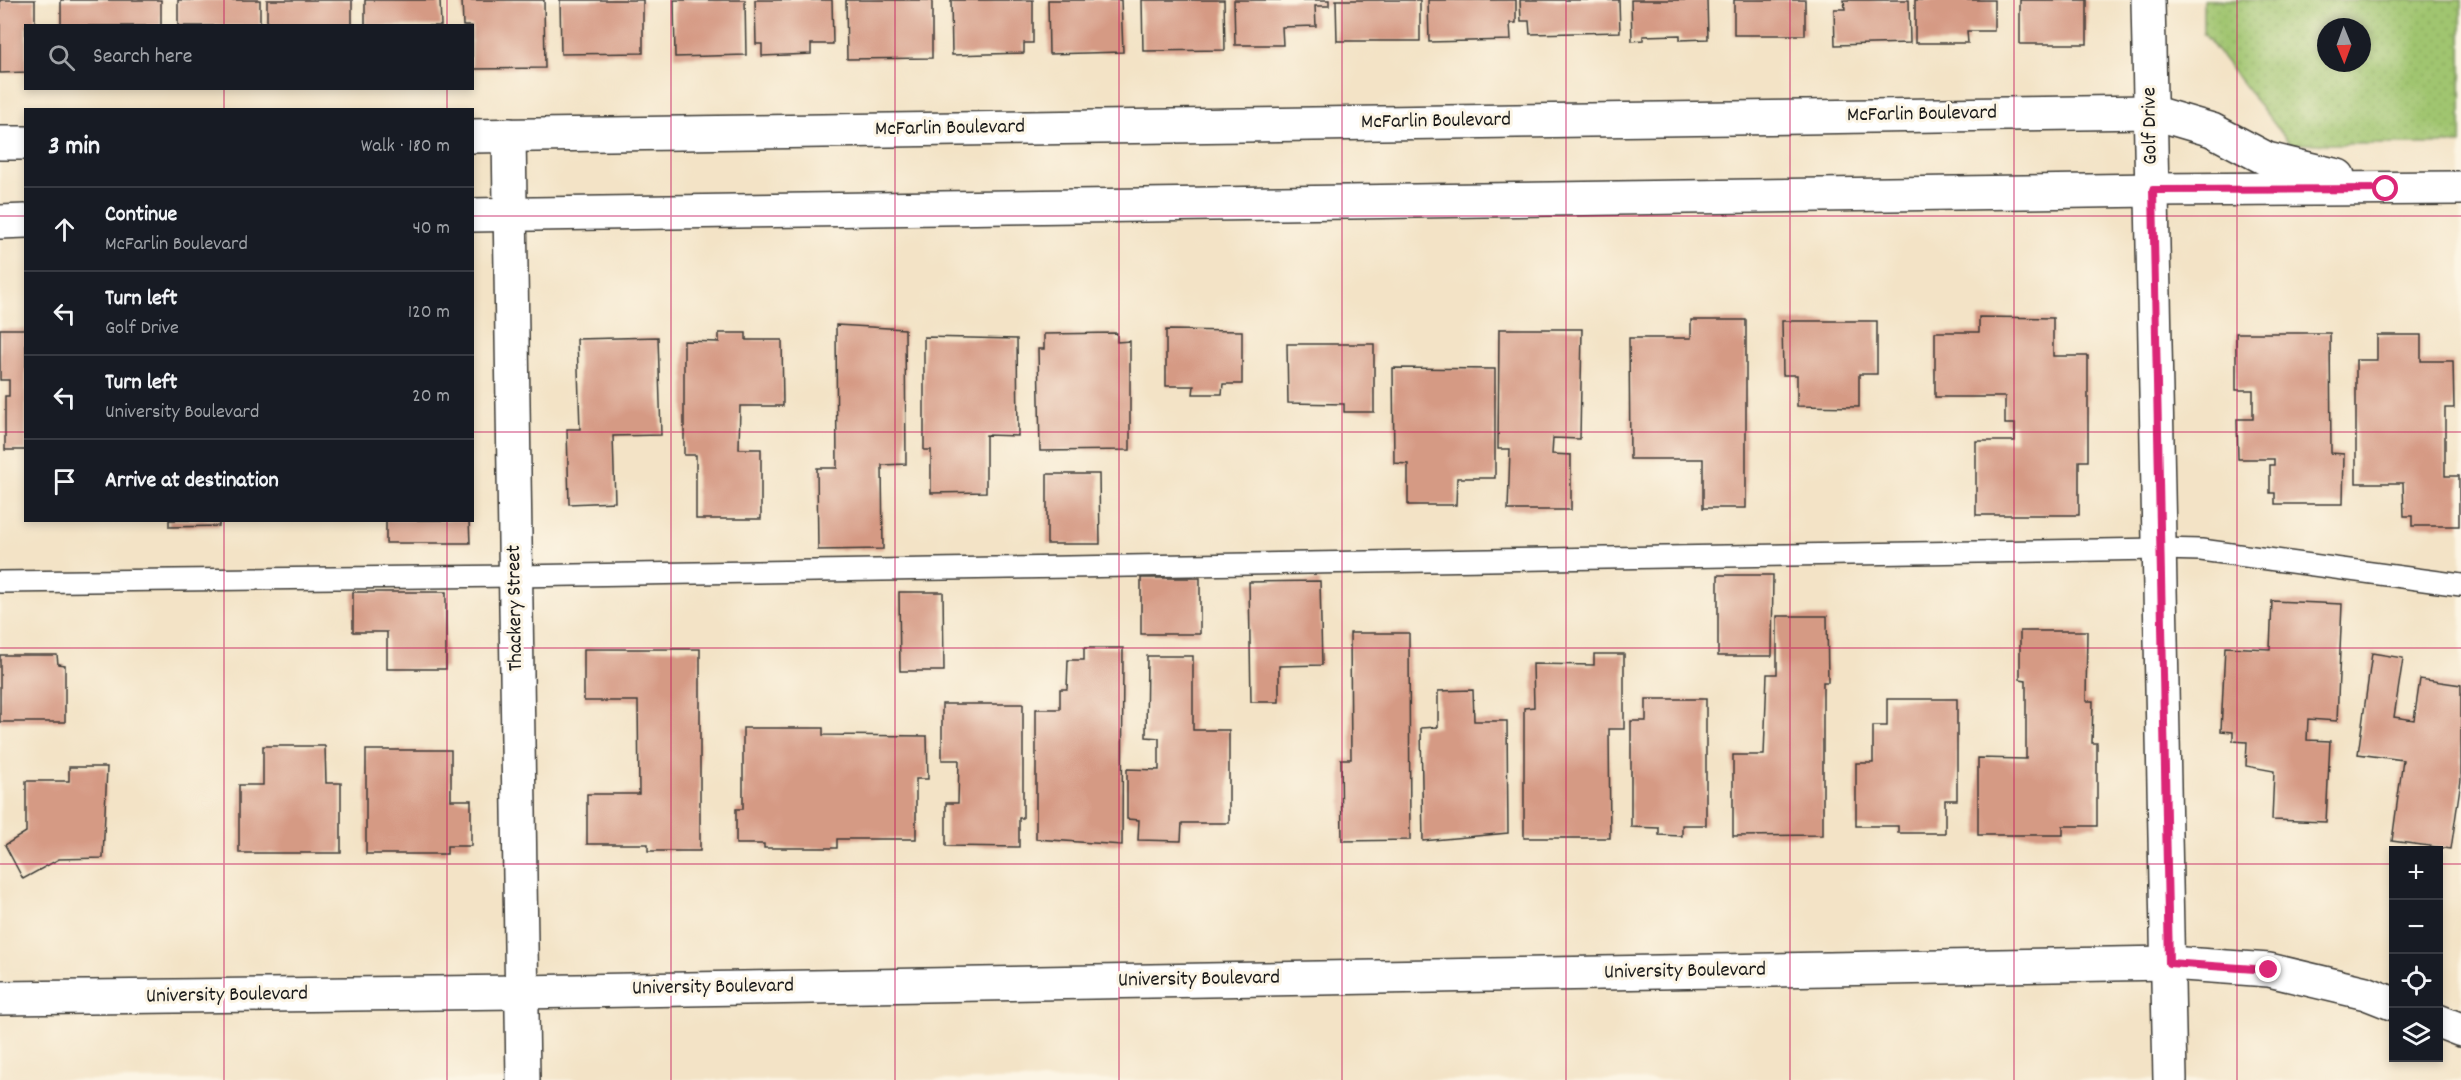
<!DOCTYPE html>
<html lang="en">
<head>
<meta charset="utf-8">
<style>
	body { margin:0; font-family:Dekko,sans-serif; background:#20242c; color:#f1f3f6 }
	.controls { position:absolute; right:18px; bottom:18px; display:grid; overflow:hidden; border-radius:0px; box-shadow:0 3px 9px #0003 }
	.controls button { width:54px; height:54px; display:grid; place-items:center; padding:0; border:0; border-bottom:2px solid #363941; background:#171b24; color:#f1f3f6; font:30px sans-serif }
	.compass { position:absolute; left:2317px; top:18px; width:54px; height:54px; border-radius:50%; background:#171b24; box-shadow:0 3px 9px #0003; rotate:179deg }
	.stop { position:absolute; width:18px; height:18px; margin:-14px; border:4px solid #db2777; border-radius:50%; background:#fff }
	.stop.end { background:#db2777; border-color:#fff; box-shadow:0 2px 6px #0008 }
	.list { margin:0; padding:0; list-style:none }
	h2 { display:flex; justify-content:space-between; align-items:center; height:78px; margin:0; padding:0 24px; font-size:26px }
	h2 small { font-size:20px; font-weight:400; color:#9ea1a6 }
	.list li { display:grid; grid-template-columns:39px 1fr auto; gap:18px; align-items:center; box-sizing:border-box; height:84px; padding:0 24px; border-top:2px solid #363941 }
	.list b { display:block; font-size:22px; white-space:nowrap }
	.list p { margin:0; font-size:20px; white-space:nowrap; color:#9ea1a6 }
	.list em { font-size:20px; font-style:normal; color:#9ea1a6 }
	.icon { flex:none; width:33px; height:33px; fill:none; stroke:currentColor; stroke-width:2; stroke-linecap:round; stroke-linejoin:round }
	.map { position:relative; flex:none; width:2461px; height:1080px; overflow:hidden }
	.search { position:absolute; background:#171b24; box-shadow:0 3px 9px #0003; left:24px; top:24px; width:450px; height:66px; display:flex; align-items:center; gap:15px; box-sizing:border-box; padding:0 21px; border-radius:0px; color:#9ea1a6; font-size:22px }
	.panel { position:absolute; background:#171b24; box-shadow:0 3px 9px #0003; left:24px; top:108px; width:450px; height:414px; border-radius:0px }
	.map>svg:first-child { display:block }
	.grass { fill:url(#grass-dots); stroke:#5e7046; stroke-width:1.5; fill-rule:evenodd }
	.building { fill:#d59a84 }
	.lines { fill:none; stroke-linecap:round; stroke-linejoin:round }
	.service-casing { stroke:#3c3a36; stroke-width:24 }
	.minor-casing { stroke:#3c3a36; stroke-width:36 }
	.tertiary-casing { stroke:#3c3a36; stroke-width:36 }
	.service { stroke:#fff; stroke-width:21 }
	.minor { stroke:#fff; stroke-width:33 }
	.tertiary { stroke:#fff; stroke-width:33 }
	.route { stroke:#db2777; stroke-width:8 }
	.grid { fill:none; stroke:#c2185b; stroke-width:1.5; stroke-opacity:0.55 }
	.labels { text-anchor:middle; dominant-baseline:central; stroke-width:6; stroke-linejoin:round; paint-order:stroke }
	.street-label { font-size:21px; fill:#1c1c1c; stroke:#fcf5e5 }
</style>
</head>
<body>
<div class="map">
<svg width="2461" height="1080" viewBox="0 0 2461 1080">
	<defs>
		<pattern id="grass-dots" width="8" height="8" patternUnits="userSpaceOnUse" patternTransform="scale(1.5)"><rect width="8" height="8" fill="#a0c56f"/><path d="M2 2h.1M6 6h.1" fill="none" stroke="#89a960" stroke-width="1.8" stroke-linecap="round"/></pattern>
	</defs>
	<rect width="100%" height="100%" fill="#fcf5e5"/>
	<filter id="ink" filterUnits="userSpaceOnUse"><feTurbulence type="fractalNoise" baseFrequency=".0167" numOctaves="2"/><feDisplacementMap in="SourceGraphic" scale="12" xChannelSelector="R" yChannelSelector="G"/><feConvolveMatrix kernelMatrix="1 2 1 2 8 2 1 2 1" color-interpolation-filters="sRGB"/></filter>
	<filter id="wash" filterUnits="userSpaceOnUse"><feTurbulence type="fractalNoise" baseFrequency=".008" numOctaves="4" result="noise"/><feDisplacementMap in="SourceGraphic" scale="24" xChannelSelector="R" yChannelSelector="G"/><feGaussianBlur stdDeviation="1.35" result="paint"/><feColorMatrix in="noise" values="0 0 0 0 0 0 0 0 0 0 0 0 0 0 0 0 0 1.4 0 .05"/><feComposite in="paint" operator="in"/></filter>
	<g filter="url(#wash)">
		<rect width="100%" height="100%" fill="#f3e3c6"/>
		<!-- grass -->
		<path class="grass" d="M2203 0H2461V144H2290L2203 33ZM2326 27H2362V63H2326Z"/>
		<g id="blocks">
			<!-- building -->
			<g class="building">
				<path d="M0 0H35V26H26V72L0 73Z"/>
				<rect x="61" y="0" width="100" height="26"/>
				<rect x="178" y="0" width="82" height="26"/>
				<rect x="267" y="0" width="85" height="26"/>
				<path d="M365 0H440L441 26H365Z"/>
				<path d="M462 0H544L545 68 472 69V26H463Z"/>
				<path d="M560 0H643V53L561 54Z"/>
				<path d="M674 0H745L746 55 675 57Z"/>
				<path d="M755 0H832L833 44H811V54L762 56V44H756Z"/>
				<path d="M846 0H932V58L847 59Z"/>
				<path d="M951 0H1033V43H1024V53L952 55Z"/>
				<path d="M1048 0H1121L1123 52 1049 54Z"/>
				<path d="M1142 0H1224L1225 50 1143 51Z"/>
				<path d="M1234 0H1329V6H1315L1316 26 1282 27 1283 45H1235Z"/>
				<path d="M1336 0H1420V41H1337Z"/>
				<path d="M1428 0H1516V23H1510L1511 40 1429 42Z"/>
				<path d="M1520 0H1619L1620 32 1530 34 1529 21H1521Z"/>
				<path d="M1631 0H1707L1708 39 1680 40V35L1643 36V40L1632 41Z"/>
				<rect x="1734" y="0" width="71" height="35"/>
				<path d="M1844 0H1909L1910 43 1835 45 1834 9H1845Z"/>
				<path d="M1915 0H1994V31H1967L1968 43H1915Z"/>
				<rect x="2020" y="0" width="67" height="44"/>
				<path d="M1979 317 2053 318V356H2088V461H2079V515H1976V441H2015V424H2005V397H1935V332H1979Z"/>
				<path d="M1691 320H1746V508H1703V459H1630L1629 338H1691Z"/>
				<path d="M1782 321H1877V374H1859V407L1797 406V375H1783Z"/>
				<path d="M836 325 905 329 906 464 882 465 883 549 818 550 817 468H837Z"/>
				<path d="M0 329H26V450H5V396H9V380H0Z"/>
				<path d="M1499 329H1582L1580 439 1553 438 1552 454 1571 455V510H1508L1510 449H1498Z"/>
				<path d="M1166 330 1242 331V384H1223L1222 394H1193L1194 386H1166Z"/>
				<path d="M719 333H746V340H782L783 406H740L739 449H761V519H696V455H684V341L719 342Z"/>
				<path d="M1117 333V342L1130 341V450L1040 451 1038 349H1044V334Z"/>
				<path d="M2236 333H2330L2331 453 2344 454 2343 504H2275V493H2270V465H2274V459H2238L2237 419H2253V390H2236Z"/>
				<path d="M2377 335H2421V361H2453L2454 408H2445V476H2459V526H2412V516H2404L2403 483H2356V360H2377Z"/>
				<path d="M658 337 661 435 613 436 615 502 569 504 567 429H580L577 339Z"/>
				<path d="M924 337 1017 339 1018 436 986 435V492L931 493V450H924Z"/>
				<path d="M1287 344H1374V412H1344V404L1288 403Z"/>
				<path d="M1393 368 1495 369V478H1457L1456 505H1408V464L1394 463Z"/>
				<path d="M1047 474H1099L1100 544H1047Z"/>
				<path d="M169 520H219V526L169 527Z"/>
				<path d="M386 520H469L470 543H386Z"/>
				<path d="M1718 575H1773L1772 656H1718Z"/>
				<rect x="1141" y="578" width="59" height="56"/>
				<path d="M1320 581 1322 665 1279 666V702H1251L1249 582Z"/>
				<path d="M353 592H446V669H387V632H353Z"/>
				<path d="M899 592H943L944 671H900Z"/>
				<path d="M2272 601 2342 604 2337 721 2308 719 2307 740 2330 741 2326 822 2272 820 2274 771 2246 766 2247 742 2233 741V732L2221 731 2225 647 2270 649Z"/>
				<path d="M1777 616H1827L1828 682H1823V835L1733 836V755H1764L1767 674H1777Z"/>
				<path d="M2020 631H2087L2086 701H2093L2092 743H2097V826H2063V835H1978V758L2026 759V680L2020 679Z"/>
				<path d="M1350 633H1409L1410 840 1342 841 1341 759H1351Z"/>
				<path d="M1084 648H1123L1122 845 1036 839V709H1060V689H1067L1068 660H1084Z"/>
				<path d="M584 649H700V851H648V844H587V794H639L638 701H584Z"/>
				<path d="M2372 653 2403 658 2394 717 2414 720 2420 679 2461 685V780L2451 849 2392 841 2403 760 2358 754Z"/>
				<path d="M1594 654H1624V729H1609L1610 838H1524V708L1534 707 1533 664 1594 665Z"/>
				<path d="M0 655H57L58 664 65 665V722H0Z"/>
				<path d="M1147 656H1193V730H1229V823H1182L1181 841 1138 840 1139 820 1127 819V769L1159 770V738L1146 737Z"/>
				<path d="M1473 690 1474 721H1507L1508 833 1423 841 1421 728 1438 727V691Z"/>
				<path d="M1646 699H1706V825H1682V836L1659 835V828L1631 827V721H1646Z"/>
				<path d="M1887 699H1957V800H1945V833H1898V826H1856V763H1873V726H1887Z"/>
				<path d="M942 704H1023V818H1019V847L946 846V803H958L959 760H942Z"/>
				<path d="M743 728H823V735L927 736 928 779H916V839H837V848H764V844H736V809H743Z"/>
				<path d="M263 746H325L326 783H341V853H239V785H263Z"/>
				<path d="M366 750H451V800H471V846H447V854H366Z"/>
				<path d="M69 767H107L103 858 59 859 23 879 5 845 26 832V781H69Z"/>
			</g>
		</g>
	</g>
	<g filter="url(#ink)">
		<use href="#blocks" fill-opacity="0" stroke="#3c3a36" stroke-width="1.5"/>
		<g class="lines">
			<!-- service casing -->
			<g class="service-casing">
				<path id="service" d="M0 582 515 576 2159 549 2201 550 2461 585"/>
			</g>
			<!-- minor casing -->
			<g class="minor-casing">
				<g id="minor">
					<path d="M2148 0 2170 1080"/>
					<path d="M509 135 523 1080"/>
					<path d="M472 136 2151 112 2212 130 2267 159 2338 176"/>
					<path d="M0 143H26"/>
					<path d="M472 215 2153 190 2461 188"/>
					<path d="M0 222 26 221"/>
				</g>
			</g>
			<!-- tertiary casing -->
			<g class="tertiary-casing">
				<g id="tertiary">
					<path d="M0 998 521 992 2169 963 2269 970 2366 993 2394 1004"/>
					<path d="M2438 1021 2461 1030"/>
				</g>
			</g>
			<!-- service -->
			<use href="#service" class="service"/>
			<!-- minor -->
			<use href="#minor" class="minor"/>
			<!-- tertiary -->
			<use href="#tertiary" class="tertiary"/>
		</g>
	</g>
	<g class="lines" filter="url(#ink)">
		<!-- route -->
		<path class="route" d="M2269 970 2169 963 2153 190 2386 189"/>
	</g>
	<!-- grid -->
	<path class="grid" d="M224 0V26M447 0V26M671 0V1080M895 0V1080M1119 0V1080M1342 0V1080M1566 0V1080M1790 0V1080M2014 0V1080M2237 0V1080M224 88V110M447 88V110M0 216H26M472 216H2461M0 432H26M472 432H2461M224 520V1080M447 520V1080M0 648H2461M0 864H2394M2438 864H2461"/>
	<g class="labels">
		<!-- street labels -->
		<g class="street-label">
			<text transform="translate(1922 115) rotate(-1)">McFarlin Boulevard</text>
			<text transform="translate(1436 122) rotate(-1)">McFarlin Boulevard</text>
			<text transform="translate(2151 126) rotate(-91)">Golf Drive</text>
			<text transform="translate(950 129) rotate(-1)">McFarlin Boulevard</text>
			<text transform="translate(516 608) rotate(-91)">Thackery Street</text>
			<text transform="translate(1685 972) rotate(-1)">University Boulevard</text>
			<text transform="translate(1199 980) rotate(-1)">University Boulevard</text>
			<text transform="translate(713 988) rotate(-1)">University Boulevard</text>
			<text transform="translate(227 996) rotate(-1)">University Boulevard</text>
		</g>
	</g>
</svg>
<div class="controls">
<button>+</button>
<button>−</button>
<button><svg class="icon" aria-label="locate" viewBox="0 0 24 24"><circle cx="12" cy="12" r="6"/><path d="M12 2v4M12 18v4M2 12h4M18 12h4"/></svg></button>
<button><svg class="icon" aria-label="layers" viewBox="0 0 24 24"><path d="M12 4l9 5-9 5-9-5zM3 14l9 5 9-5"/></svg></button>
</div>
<svg class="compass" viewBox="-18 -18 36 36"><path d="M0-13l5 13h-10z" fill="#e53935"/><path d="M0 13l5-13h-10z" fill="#9ea1a6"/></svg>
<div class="stop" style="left:2386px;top:189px"></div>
<div class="stop end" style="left:2269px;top:970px"></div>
<div class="search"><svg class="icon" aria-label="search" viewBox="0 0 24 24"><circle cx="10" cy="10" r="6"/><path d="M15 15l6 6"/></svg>Search here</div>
<section class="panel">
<h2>3 min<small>Walk · 180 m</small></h2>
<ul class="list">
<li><svg class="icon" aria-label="ahead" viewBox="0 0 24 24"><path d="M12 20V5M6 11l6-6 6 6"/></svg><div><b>Continue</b><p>McFarlin Boulevard</p></div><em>40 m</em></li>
<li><svg class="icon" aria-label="left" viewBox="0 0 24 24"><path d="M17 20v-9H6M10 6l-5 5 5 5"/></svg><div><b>Turn left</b><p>Golf Drive</p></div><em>120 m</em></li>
<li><svg class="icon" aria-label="left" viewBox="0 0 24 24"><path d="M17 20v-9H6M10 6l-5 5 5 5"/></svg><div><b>Turn left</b><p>University Boulevard</p></div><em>20 m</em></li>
<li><svg class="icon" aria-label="arrive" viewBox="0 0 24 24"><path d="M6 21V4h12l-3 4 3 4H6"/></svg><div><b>Arrive at destination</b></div></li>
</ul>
</section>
</div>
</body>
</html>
